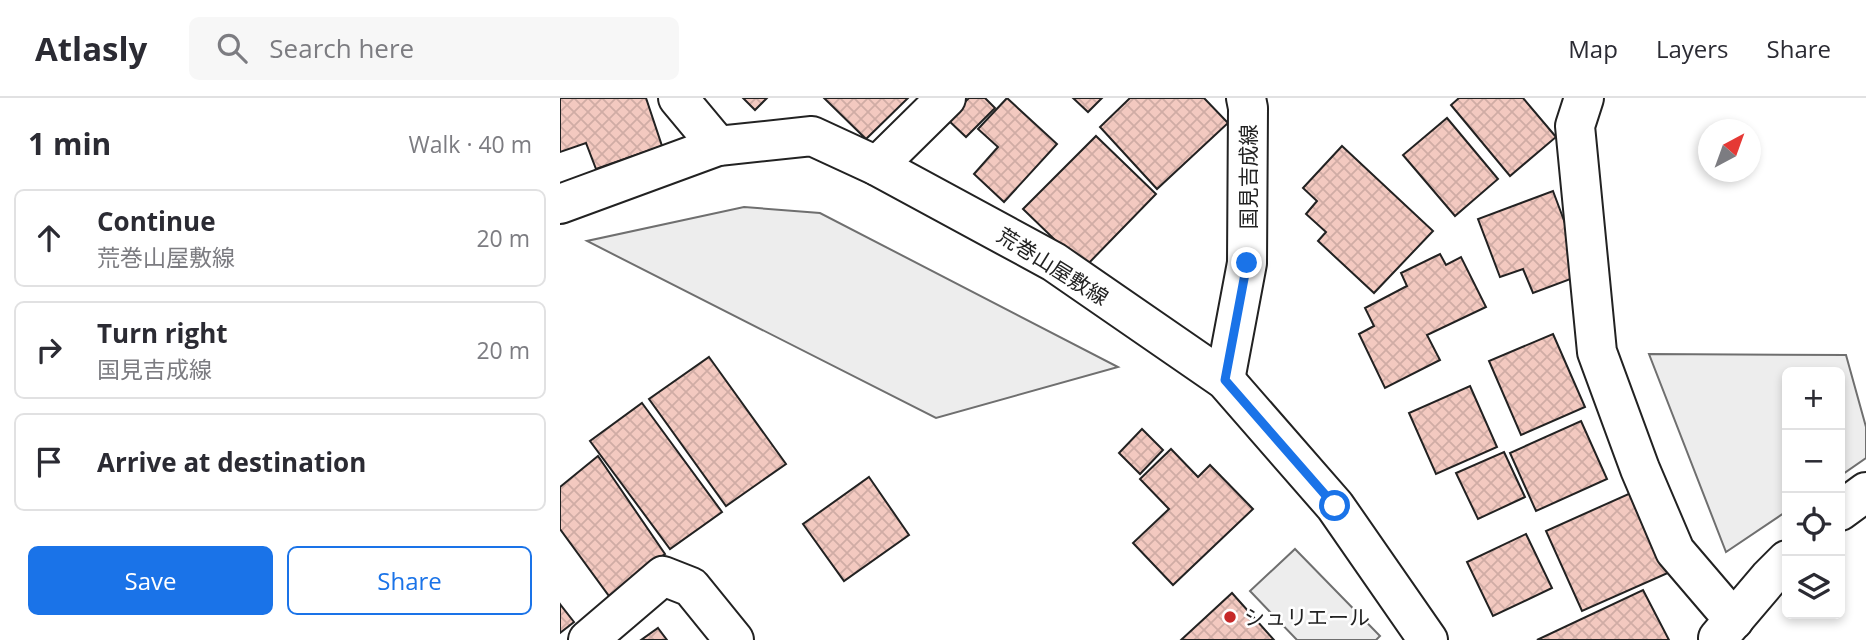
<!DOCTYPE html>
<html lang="en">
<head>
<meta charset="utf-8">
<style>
	body { margin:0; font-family:"Open Sans","Noto Sans JP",sans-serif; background:#f7f7f7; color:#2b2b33 }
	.controls { position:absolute; right:21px; bottom:21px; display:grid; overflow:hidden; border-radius:10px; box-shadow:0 4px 10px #0003 }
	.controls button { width:63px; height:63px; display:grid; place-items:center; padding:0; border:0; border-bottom:2px solid #e1e1e2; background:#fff; color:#2b2b33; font:35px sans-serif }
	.compass { position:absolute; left:1138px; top:21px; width:63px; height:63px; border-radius:50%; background:#fff; box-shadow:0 4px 10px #0003; rotate:41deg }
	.stop { position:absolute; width:21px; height:21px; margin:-16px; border:5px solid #1a73e8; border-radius:50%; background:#fff }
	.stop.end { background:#1a73e8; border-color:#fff; box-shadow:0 2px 7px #0008 }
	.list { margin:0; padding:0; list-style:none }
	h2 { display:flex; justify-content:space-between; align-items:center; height:91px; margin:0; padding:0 28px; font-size:30px }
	h2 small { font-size:23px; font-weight:400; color:#7c7c81 }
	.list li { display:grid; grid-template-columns:46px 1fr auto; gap:21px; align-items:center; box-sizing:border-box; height:98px; margin:0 14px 14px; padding:0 14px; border:2px solid #e1e1e2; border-radius:10px }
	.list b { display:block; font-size:26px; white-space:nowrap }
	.list p { margin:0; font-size:23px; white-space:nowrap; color:#7c7c81 }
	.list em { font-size:23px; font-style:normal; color:#7c7c81 }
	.actions { display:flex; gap:14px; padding:21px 28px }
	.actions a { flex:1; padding:16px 0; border:2px solid #1a73e8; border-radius:10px; text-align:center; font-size:24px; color:#1a73e8 }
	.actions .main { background:#1a73e8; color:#fff }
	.icon { flex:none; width:38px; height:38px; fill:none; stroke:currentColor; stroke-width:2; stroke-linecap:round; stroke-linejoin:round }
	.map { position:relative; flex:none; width:1306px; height:542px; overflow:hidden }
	header { display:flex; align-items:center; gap:42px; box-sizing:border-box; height:98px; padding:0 35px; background:#fff; border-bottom:2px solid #e1e1e2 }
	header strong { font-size:33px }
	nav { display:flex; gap:38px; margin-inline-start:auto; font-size:24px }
	.search { width:490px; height:63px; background:#f7f7f7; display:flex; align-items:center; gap:18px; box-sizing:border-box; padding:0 24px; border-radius:10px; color:#7c7c81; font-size:26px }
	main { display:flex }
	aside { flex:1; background:#fff }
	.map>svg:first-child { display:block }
	.parking { fill:#ededed; stroke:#6f6f6f; stroke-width:2 }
	.building { fill:url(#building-cross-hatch); stroke:#222; stroke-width:2 }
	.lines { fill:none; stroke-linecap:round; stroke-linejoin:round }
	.minor-casing { stroke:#222; stroke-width:42 }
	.minor { stroke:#fff; stroke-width:38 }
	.route { stroke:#1a73e8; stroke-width:9 }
	.poi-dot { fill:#c62828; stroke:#fff; stroke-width:2.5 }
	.labels { text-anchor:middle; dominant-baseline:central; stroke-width:5; stroke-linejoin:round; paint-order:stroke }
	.street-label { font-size:21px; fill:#222; stroke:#fff }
	.poi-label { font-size:21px; fill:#222; stroke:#fff; text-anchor:start }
</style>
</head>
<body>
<header>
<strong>Atlasly</strong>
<div class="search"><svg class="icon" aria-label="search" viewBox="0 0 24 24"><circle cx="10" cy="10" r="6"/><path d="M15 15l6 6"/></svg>Search here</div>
<nav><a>Map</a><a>Layers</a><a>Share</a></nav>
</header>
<main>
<aside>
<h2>1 min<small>Walk · 40 m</small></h2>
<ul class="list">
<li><svg class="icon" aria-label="ahead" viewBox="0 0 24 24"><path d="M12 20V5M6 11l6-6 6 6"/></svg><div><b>Continue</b><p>荒巻山屋敷線</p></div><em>20 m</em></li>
<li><svg class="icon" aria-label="right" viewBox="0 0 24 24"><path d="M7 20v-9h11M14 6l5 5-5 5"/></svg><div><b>Turn right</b><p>国見吉成線</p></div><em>20 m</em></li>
<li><svg class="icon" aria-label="arrive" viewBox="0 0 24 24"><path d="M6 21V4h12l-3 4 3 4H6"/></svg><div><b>Arrive at destination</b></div></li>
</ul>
<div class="actions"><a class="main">Save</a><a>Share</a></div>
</aside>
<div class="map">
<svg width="1306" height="542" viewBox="0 0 1306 542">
	<defs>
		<pattern id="building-cross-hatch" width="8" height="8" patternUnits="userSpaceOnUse" patternTransform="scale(1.75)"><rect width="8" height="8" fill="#f3c9c0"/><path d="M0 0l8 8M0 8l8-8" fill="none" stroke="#d0aca5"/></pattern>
	</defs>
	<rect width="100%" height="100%" fill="#fff"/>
	<!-- parking -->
	<g class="parking">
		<path d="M184 109 260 115 558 269 376 320 27 143Z"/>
		<path d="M1089 256 1286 257 1306 329V360L1280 378V274H1227V413L1166 454Z"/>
		<path d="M735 451 820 538 816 542H737L690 493Z"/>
	</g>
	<!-- building -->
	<g class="building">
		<path d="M0 0H86L102 48 36 71 26 45 0 54Z"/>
		<path d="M183 0H207L195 12Z"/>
		<path d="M264 0H348L306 41Z"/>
		<path d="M409 0H425L435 10 406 39 387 21Z"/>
		<path d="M447 0 497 46 444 104 414 76 438 49 418 31Z"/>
		<path d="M513 0H542L528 14Z"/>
		<path d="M570 0H644L668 25 597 91 540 29Z"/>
		<path d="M899 0H963L996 39 950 78 891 7Z"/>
		<path d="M887 20 938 81 895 118 843 57Z"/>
		<path d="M536 38 596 96 524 170 463 111Z"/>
		<path d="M782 48 873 133 814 195 758 143 766 134 746 116 757 103 743 90Z"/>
		<path d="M993 93 1024 176 973 195 963 171 940 179 918 121Z"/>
		<path d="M880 156 886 167 901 159 926 209 867 237 880 262 825 290 799 236 814 228 805 210 847 188 841 175Z"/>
		<path d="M993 236 1025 309 961 337 929 263Z"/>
		<path d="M149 259 226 366 166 408 89 301Z"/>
		<path d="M910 288 937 349 876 376 849 315Z"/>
		<path d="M82 305 162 414 110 451 30 343Z"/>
		<path d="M1021 323 1047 381 976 413 950 355Z"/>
		<path d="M582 331 603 352 580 376 559 355Z"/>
		<path d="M611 351 638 379 650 367 693 411 613 487 573 445 609 411 580 381Z"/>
		<path d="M944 354 965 399 918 421 896 375Z"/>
		<path d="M38 358 105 456 49 498 0 431V389Z"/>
		<path d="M309 379 349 437 284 483 243 426Z"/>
		<path d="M1073 394 1110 474 1022 513 986 433Z"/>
		<path d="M966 436 992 490 933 518 907 464Z"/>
		<path d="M1083 492 1109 542H977Z"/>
		<path d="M672 495 714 542H621Z"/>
		<path d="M0 506 14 524 0 535Z"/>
		<path d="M98 530 107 542H81Z"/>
	</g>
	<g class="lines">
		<!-- minor casing -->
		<g class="minor-casing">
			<g id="minor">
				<path d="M118 0 158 48"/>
				<path d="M1024 0 1015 28 1037 254 1080 371 1115 453 1174 522"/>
				<path d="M317 68 386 0"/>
				<path d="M0 106 158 48 252 38 317 68 494 164 665 282 775 408 868 542"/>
				<path d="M665 282 687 165 688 10 686 0"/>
				<path d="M1280 413 1306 394"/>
				<path d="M1158 540 1209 480 1227 462"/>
				<path d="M28 542 103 478 131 489 174 542"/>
			</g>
		</g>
		<!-- minor -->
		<use href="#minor" class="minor"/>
	</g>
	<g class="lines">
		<!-- route -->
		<path class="route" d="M687 165 665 282 775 408"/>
	</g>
	<!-- markers -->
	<circle class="poi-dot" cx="670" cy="519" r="7"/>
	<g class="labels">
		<!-- street labels -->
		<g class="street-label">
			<text transform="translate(688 79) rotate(-90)">国見吉成線</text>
			<text transform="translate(493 168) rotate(32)">荒巻山屋敷線</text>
		</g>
		<!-- poi labels -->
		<g class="poi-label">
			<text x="684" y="519">シュリエール</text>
		</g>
	</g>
</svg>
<div class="controls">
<button>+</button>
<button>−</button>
<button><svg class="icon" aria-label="locate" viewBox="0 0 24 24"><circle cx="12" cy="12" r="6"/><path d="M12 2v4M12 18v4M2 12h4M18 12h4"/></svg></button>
<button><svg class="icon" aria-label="layers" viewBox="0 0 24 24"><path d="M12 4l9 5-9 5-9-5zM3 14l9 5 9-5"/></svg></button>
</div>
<svg class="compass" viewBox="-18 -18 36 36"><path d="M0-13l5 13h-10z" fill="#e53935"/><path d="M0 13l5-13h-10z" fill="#7c7c81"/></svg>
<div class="stop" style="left:775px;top:408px"></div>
<div class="stop end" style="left:687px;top:165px"></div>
</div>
</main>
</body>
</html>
